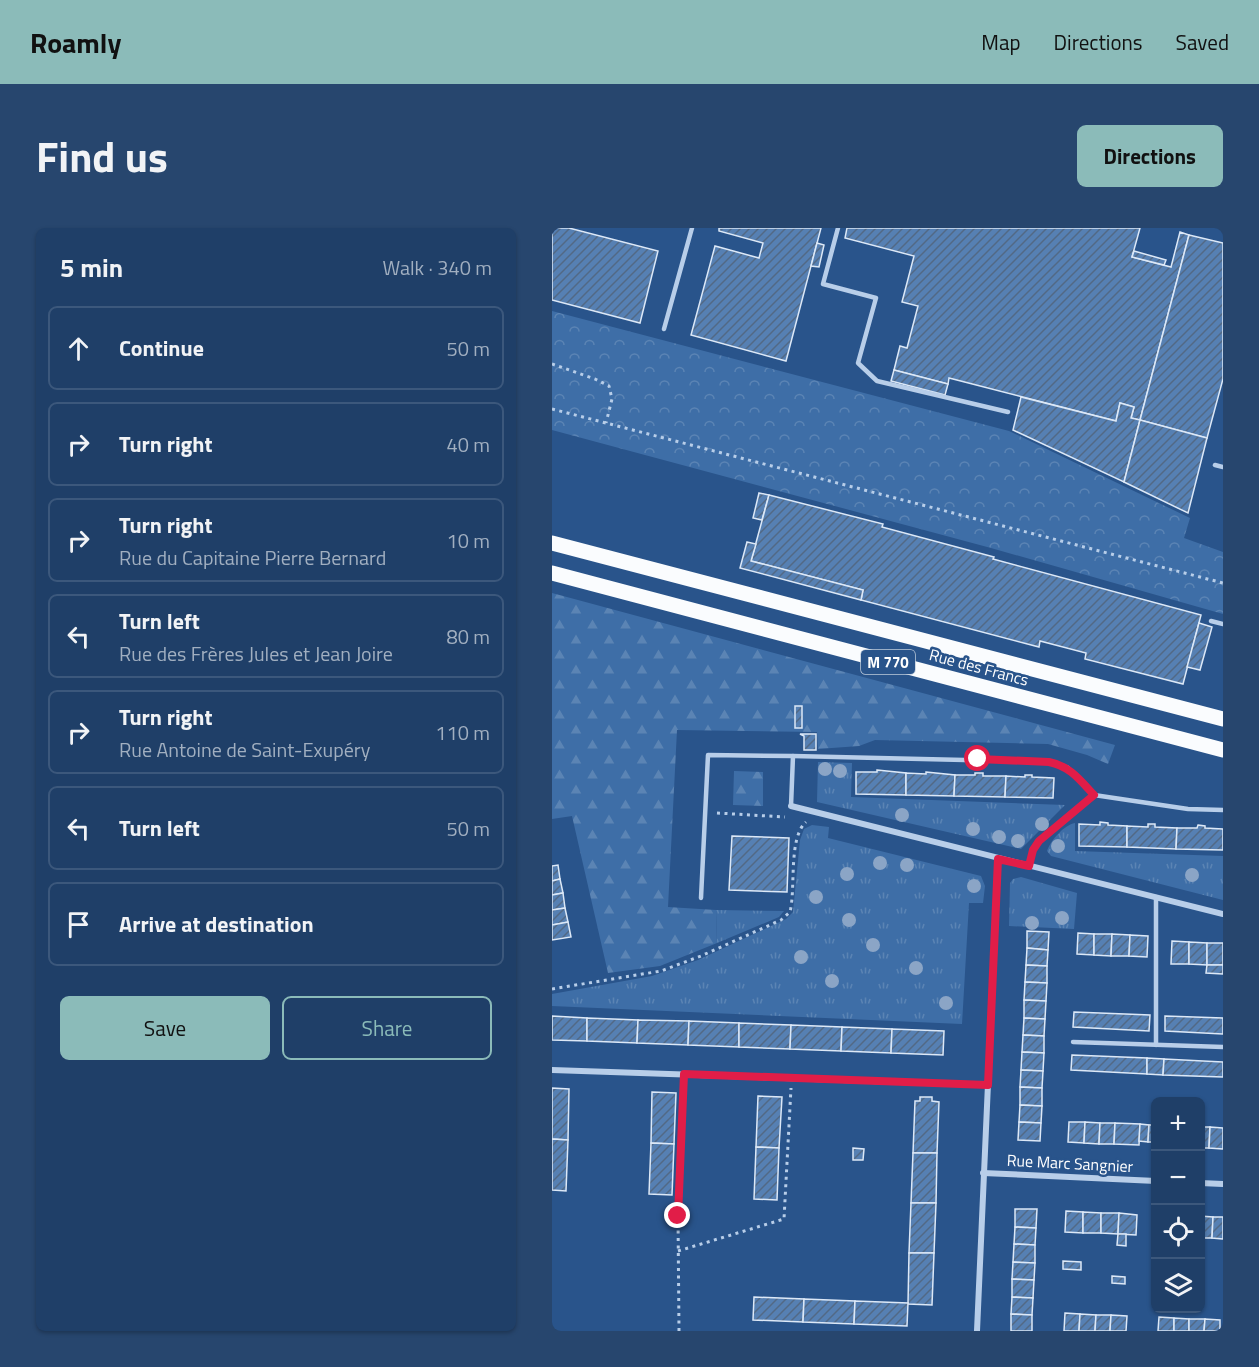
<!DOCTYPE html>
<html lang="en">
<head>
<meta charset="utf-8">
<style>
	body { margin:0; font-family:"Titillium Web",sans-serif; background:#27466e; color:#f1f3f6 }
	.controls { position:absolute; right:18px; bottom:18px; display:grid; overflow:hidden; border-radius:9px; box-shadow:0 2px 4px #0004 }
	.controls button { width:54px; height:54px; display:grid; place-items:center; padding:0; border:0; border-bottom:2px solid #3c587c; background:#1f3f68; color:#f1f3f6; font:30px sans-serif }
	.stop { position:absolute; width:18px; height:18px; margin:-14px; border:4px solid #e11d48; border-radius:50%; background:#fff }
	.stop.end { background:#e11d48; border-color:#fff; box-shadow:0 2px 6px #0008 }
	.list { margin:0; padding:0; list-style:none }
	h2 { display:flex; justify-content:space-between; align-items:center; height:78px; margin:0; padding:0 24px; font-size:26px }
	h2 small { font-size:20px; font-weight:400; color:#a1afc0 }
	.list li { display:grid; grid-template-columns:39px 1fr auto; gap:18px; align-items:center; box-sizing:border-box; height:84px; margin:0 12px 12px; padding:0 12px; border:2px solid #3c587c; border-radius:9px }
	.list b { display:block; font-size:22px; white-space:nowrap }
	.list p { margin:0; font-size:20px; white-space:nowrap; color:#a1afc0 }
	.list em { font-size:20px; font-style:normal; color:#a1afc0 }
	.actions { display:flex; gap:12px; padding:18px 24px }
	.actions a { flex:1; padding:14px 0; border:2px solid #8bbbb9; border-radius:9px; text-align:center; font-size:21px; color:#8bbbb9 }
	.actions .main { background:#8bbbb9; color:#111 }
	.icon { flex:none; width:33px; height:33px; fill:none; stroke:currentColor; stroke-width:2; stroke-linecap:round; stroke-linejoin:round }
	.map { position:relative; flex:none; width:671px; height:1103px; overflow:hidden; border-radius:9px }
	header { display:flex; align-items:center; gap:36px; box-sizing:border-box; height:84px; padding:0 30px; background:#8bbbb9; color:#111 }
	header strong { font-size:28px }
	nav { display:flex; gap:33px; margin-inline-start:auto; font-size:21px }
	.intro { display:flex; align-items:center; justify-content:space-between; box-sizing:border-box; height:144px; padding:0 36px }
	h1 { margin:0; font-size:42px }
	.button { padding:15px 27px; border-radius:9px; background:#8bbbb9; color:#111; font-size:21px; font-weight:700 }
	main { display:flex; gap:36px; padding:0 36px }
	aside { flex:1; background:#1f3f68; border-radius:9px; box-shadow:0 2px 4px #0004 }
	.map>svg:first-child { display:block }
	.grass { fill:url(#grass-tufts) }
	.forest { fill:url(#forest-firs) }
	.park { fill:url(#park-crowns) }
	.building { fill:url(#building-hatch); stroke:#dce8f7; stroke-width:1.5 }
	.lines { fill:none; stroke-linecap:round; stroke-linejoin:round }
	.path { stroke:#b8cee9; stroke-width:3; stroke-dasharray:3 4.5; stroke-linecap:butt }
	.service { stroke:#b8cee9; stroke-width:4.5 }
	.minor { stroke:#b8cee9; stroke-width:6 }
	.primary { stroke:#fafcfe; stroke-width:15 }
	.tree { fill:#8ba5c6 }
	.route { stroke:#e11d48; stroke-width:8 }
	.labels { text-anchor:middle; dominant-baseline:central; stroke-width:5; stroke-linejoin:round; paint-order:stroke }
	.shield { fill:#29548b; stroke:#bfccdc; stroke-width:1.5 }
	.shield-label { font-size:15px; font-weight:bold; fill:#fff }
	.street-label { font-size:16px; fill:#fff; stroke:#29548b }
</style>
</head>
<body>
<header>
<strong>Roamly</strong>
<nav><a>Map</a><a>Directions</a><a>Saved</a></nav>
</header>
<div class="intro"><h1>Find us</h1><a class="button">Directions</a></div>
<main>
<aside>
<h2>5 min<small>Walk · 340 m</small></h2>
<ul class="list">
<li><svg class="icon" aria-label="ahead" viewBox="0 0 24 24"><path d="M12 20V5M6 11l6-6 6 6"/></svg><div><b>Continue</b></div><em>50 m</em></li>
<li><svg class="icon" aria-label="right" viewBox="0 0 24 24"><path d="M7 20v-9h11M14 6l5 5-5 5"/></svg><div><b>Turn right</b></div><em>40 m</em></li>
<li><svg class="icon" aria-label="right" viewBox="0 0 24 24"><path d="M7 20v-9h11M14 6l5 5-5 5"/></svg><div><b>Turn right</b><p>Rue du Capitaine Pierre Bernard</p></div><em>10 m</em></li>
<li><svg class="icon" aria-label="left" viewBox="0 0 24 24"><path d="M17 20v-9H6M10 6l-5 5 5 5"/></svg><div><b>Turn left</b><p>Rue des Frères Jules et Jean Joire</p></div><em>80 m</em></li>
<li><svg class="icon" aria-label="right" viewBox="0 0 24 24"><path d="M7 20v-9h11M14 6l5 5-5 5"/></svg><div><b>Turn right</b><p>Rue Antoine de Saint-Exupéry</p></div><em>110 m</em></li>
<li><svg class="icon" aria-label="left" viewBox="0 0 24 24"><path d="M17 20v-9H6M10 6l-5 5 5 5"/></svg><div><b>Turn left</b></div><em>50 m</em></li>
<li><svg class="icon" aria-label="arrive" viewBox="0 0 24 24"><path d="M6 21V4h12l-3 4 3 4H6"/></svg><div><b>Arrive at destination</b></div></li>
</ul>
<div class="actions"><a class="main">Save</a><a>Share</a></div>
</aside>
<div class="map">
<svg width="671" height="1103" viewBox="0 0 671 1103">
	<defs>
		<pattern id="grass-tufts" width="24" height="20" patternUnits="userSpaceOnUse" patternTransform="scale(1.5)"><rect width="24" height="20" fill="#3e6ea7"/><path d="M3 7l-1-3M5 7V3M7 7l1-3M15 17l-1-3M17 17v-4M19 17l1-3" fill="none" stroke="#5b84b4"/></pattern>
		<pattern id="forest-firs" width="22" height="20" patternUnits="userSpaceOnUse" patternTransform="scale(1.5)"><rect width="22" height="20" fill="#3e6ea7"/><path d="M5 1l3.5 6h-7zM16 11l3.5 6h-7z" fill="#5b84b4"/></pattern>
		<pattern id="park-crowns" width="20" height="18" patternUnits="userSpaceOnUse" patternTransform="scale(1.5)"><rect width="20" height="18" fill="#3e6ea7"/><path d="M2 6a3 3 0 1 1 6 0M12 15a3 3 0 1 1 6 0" fill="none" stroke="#5b84b4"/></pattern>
		<pattern id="building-hatch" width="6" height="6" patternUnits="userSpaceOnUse" patternTransform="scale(1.5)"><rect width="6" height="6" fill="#5680b3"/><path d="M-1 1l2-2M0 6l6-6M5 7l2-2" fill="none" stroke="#526985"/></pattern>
	</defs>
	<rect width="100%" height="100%" fill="#29548b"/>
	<!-- grass -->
	<g class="grass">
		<path d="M266 534 300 535 299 569 513 577 469 621 265 574Z"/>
		<path d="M523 595V623L671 628V672L499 628 495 623C499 612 512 597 523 595Z"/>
		<path d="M260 597 277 599 276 610 429 648 433 658 431 675H417L410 796 0 778V766L100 748 146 732 234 691 241 684 248 612 252 601Z"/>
		<path d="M469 649 525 665 522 701 457 698 458 655 461 651Z"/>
		<path d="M164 682 232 683 227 689 165 715Z"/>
	</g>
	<!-- forest -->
	<g class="forest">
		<path d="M0 365 563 517 556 536 535 527 496 516 323 512 307 518 266 521 265 504 125 502 116 679 164 682 165 715 108 738 56 745 20 588 0 591Z"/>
		<path d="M182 543 211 544V578L181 577Z"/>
	</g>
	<!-- park -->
	<path class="park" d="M0 83 457 203 638 290 632 310 671 324V386L439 320 0 202Z"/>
	<!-- building -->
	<g class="building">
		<path d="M0 0H17L106 23 88 95 0 72Z"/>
		<path d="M167 0H269L234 133 139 107 163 18 207 30 211 15 167 3Z"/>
		<path d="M295 0H588L580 29 619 39 628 4 637 7 588 192 579 190 582 179 568 175 564 193 397 150 396 156 342 142 348 118 355 120 366 78 350 74 362 28 293 10Z"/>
		<path d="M637 7 671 15V151L655 210 588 192Z"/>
		<path d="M265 15 272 17 267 39 259 38Z"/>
		<path d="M582 23 614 32 612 37 580 29Z"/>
		<path d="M342 142 396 156 393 167 339 153Z"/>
		<path d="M469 169 564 193 568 175 582 179 579 190 588 192 572 254 461 202Z"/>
		<path d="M588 192 655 210 636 285 572 254Z"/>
		<path d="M207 265 217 267 210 292 201 290Z"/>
		<path d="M217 267 331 296 330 299 442 329 441 331 649 387 631 456 533 431 534 425 488 413 487 419 309 372 311 362 199 333Z"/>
		<path d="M195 314 204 316 199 333 311 362 309 372 188 340Z"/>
		<path d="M647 395 660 399 648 442 635 439Z"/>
		<rect x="243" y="478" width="7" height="22"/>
		<path d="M248 506H264V522H252V508Z"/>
		<path d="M325 542 354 545V567L304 566V544H325Z"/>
		<path d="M374 544 403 547 402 568 354 567V545L374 546Z"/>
		<path d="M423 545H431V548H454L453 569 402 568 403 547H423Z"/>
		<path d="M473 547H480V549L502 550 501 570 453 569 454 548 473 549Z"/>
		<path d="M548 594 556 595V597L575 598V619L527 618V596L548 597Z"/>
		<path d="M596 596H603V599L625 600 624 621 575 619V598L596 599Z"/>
		<path d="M646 597 653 598V600L671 601V622L624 621 625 600H645Z"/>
		<path d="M180 608 237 610 235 664 177 662Z"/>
		<path d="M6 637 8 651 0 653V638Z"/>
		<path d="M8 651 11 665 0 667V653Z"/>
		<path d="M11 665 13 680 0 682V667Z"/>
		<path d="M13 680 16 694 0 697V682Z"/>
		<path d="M16 694 19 709 0 712V697Z"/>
		<path d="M475 703 497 704 496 722 475 720Z"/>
		<path d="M526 705 542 706V727L525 726Z"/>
		<path d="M542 706H560L559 728 542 727Z"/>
		<path d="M560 706 578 707 577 728H559Z"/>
		<path d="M578 707 596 708 595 729 577 728Z"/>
		<path d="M620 713 637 714V736H619Z"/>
		<path d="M637 714 655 715V737L637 736Z"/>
		<rect x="655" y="715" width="16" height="22"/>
		<path d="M475 720 496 722 495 738 474 737Z"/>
		<path d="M474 737 495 738V755L473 754Z"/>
		<path d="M655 737H671V746L654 745Z"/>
		<path d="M473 754 495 755 494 773 472 772Z"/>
		<path d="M472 772 494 773 493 791 472 790Z"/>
		<path d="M522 784 598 787 597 803 521 799Z"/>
		<path d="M0 788 35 790V813L0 812Z"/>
		<path d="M613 788 671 790V806L613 803Z"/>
		<path d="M35 790 86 792 85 815 35 813Z"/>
		<path d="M472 790 493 791 492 808 471 807Z"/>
		<path d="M86 792 137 793 136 817 85 815Z"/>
		<path d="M137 793 187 795V819L136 817Z"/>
		<path d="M187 795 239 797 238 821 187 819Z"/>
		<path d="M239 797 290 799 289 823 238 821Z"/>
		<path d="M290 799 340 801 339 825 289 823Z"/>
		<path d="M340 801 392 803 391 827 339 825Z"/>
		<path d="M471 807 492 808V825L470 824Z"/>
		<path d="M470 824 492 825 491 843 469 842Z"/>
		<path d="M520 827 595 830V846L519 842Z"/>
		<path d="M595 830 612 831 611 847 595 846Z"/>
		<path d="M612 831 671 834V849L611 847Z"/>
		<path d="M469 842 491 843 490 860 468 859Z"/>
		<path d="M468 859 490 860V878L468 877Z"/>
		<path d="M0 860 17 861 16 912 0 911Z"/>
		<path d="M100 864 124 865 122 916 99 915Z"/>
		<path d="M206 868 230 869 227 920 204 919Z"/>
		<path d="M368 869H380V873L387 874 385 925H361L363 873H368Z"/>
		<path d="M468 877 490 878 489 895 467 894Z"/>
		<path d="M467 894 489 895 488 913 466 912Z"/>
		<path d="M517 894H533L532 915 516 914Z"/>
		<path d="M533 894 548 895 547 916 532 915Z"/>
		<path d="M548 895H563L562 916H547Z"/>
		<path d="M563 895 588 896 587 917 562 916Z"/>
		<path d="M588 896 597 897 596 914 587 913Z"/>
		<path d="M597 897H604V914H596Z"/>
		<path d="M648 899H658L657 920H648Z"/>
		<path d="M658 899 671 900V921L657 920Z"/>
		<path d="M0 911 16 912 14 963 0 962Z"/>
		<path d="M99 915 122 916 120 967 97 966Z"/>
		<path d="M204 919 227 920 225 972 202 971Z"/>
		<path d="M301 920 312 921 311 932H301Z"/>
		<path d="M361 925H385L384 975H359Z"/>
		<path d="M359 975H384L382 1025H357Z"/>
		<path d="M463 981H485L484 1000 463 999Z"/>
		<path d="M514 983 531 984V1005L513 1004Z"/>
		<path d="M531 984 549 985V1005H531Z"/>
		<path d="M549 985H567L566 1006 549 1005Z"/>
		<path d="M567 985 585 987 584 1007 566 1006Z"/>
		<path d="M648 988 661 989 660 1010H648Z"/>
		<path d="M661 989H671V1011L660 1010Z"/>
		<path d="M463 999 484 1000 483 1017 462 1016Z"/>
		<path d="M566 1006H574V1018L565 1017Z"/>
		<path d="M462 1016 483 1017V1035L461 1034Z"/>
		<path d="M357 1025H382L380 1077 356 1076Z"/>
		<path d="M511 1033 529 1034V1042L511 1041Z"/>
		<path d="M461 1034 483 1035 482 1052 460 1051Z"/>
		<path d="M560 1048 573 1049V1056L560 1055Z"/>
		<path d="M460 1051 482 1052 481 1070 460 1069Z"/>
		<path d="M202 1069 252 1071 251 1094 201 1092Z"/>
		<path d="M460 1069 481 1070 480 1087 459 1086Z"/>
		<path d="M252 1071 303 1073 302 1096 251 1094Z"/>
		<path d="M303 1073 356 1075 355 1098 302 1096Z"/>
		<path d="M513 1085 528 1086 527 1103H512Z"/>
		<path d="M459 1086 480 1087V1103H459Z"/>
		<path d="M528 1086 544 1087 543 1103H527Z"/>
		<path d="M544 1087H559L558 1103H543Z"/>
		<path d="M559 1087 575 1088 574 1103H558Z"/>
		<path d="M607 1089 622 1090V1103H606Z"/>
		<path d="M622 1090 637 1091V1103H622Z"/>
		<path d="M637 1091H653L652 1103H637Z"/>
		<path d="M653 1091 668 1092V1103H652Z"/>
	</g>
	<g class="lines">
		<!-- path -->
		<g class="path">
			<path d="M0 136 43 151 57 158 60 171 54 195"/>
			<path d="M0 181 671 355"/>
			<path d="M165 585 233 589"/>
			<path d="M0 761 109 743 149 728 229 692 238 684C244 660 236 610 254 594"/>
			<path d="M126 1023 232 991 239 860"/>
			<path d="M127 1103 126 988 131 859"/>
		</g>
		<!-- service -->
		<g class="service">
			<path d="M286 0 271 56 324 70 306 135 325 153 456 184"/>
			<path d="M112 101 140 0"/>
			<path d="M663 237 671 239"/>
			<path d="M659 393 671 396"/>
			<path d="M241 528 497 534 516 540 542 567"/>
			<path d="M477 638 481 622 487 613 542 567 636 581 671 582"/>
			<path d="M149 670 156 527 241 528 239 578"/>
			<path d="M521 814 671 819"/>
			<path d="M604 817V669"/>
		</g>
		<!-- minor -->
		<g class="minor">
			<path d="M239 578 671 686"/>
			<path d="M0 842 436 857"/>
			<path d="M431 945 604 953"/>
			<path d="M648 955 671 956"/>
			<path d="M425 1103 446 631"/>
		</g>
		<!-- primary -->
		<g class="primary">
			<path d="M0 315 671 491"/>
			<path d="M0 345 671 522"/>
		</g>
	</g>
	<!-- trees -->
	<g class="tree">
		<circle cx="273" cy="541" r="7"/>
		<circle cx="288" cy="543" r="7"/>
		<circle cx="350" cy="587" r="7"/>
		<circle cx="490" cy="596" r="7"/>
		<circle cx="421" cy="601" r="7"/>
		<circle cx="447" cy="609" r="7"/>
		<circle cx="466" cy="613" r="7"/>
		<circle cx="506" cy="618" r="7"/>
		<circle cx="328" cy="635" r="7"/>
		<circle cx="355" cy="637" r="7"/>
		<circle cx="295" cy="646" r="7"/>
		<circle cx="640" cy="647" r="7"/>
		<circle cx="422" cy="658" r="7"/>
		<circle cx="264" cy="669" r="7"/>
		<circle cx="510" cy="690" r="7"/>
		<circle cx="297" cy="692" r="7"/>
		<circle cx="480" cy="695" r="7"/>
		<circle cx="321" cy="717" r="7"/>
		<circle cx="249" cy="729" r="7"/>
		<circle cx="364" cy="740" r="7"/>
		<circle cx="280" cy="753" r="7"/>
		<circle cx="394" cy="775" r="7"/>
	</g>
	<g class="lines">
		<!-- route -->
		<path class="route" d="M126 988 132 846 436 857 446 631 477 638 481 622 487 613 542 567C528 552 518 538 497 534L426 531"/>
	</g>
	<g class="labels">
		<!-- shield labels -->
		<rect class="shield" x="309" y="422" width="54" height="24" rx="4.5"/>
		<g class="shield-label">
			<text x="336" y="434">M 770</text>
		</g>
		<!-- street labels -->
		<g class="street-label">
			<text transform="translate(427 439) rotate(15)">Rue des Francs</text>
			<text transform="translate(518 935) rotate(3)">Rue Marc Sangnier</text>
		</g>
	</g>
</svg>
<div class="controls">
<button>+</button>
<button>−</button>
<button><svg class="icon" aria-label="locate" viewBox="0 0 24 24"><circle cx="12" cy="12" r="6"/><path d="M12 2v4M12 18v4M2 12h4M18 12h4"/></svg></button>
<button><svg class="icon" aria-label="layers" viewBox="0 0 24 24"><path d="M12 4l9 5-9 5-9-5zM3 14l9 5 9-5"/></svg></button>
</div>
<div class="stop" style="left:426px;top:531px"></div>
<div class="stop end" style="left:126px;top:988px"></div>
</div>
</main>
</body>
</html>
